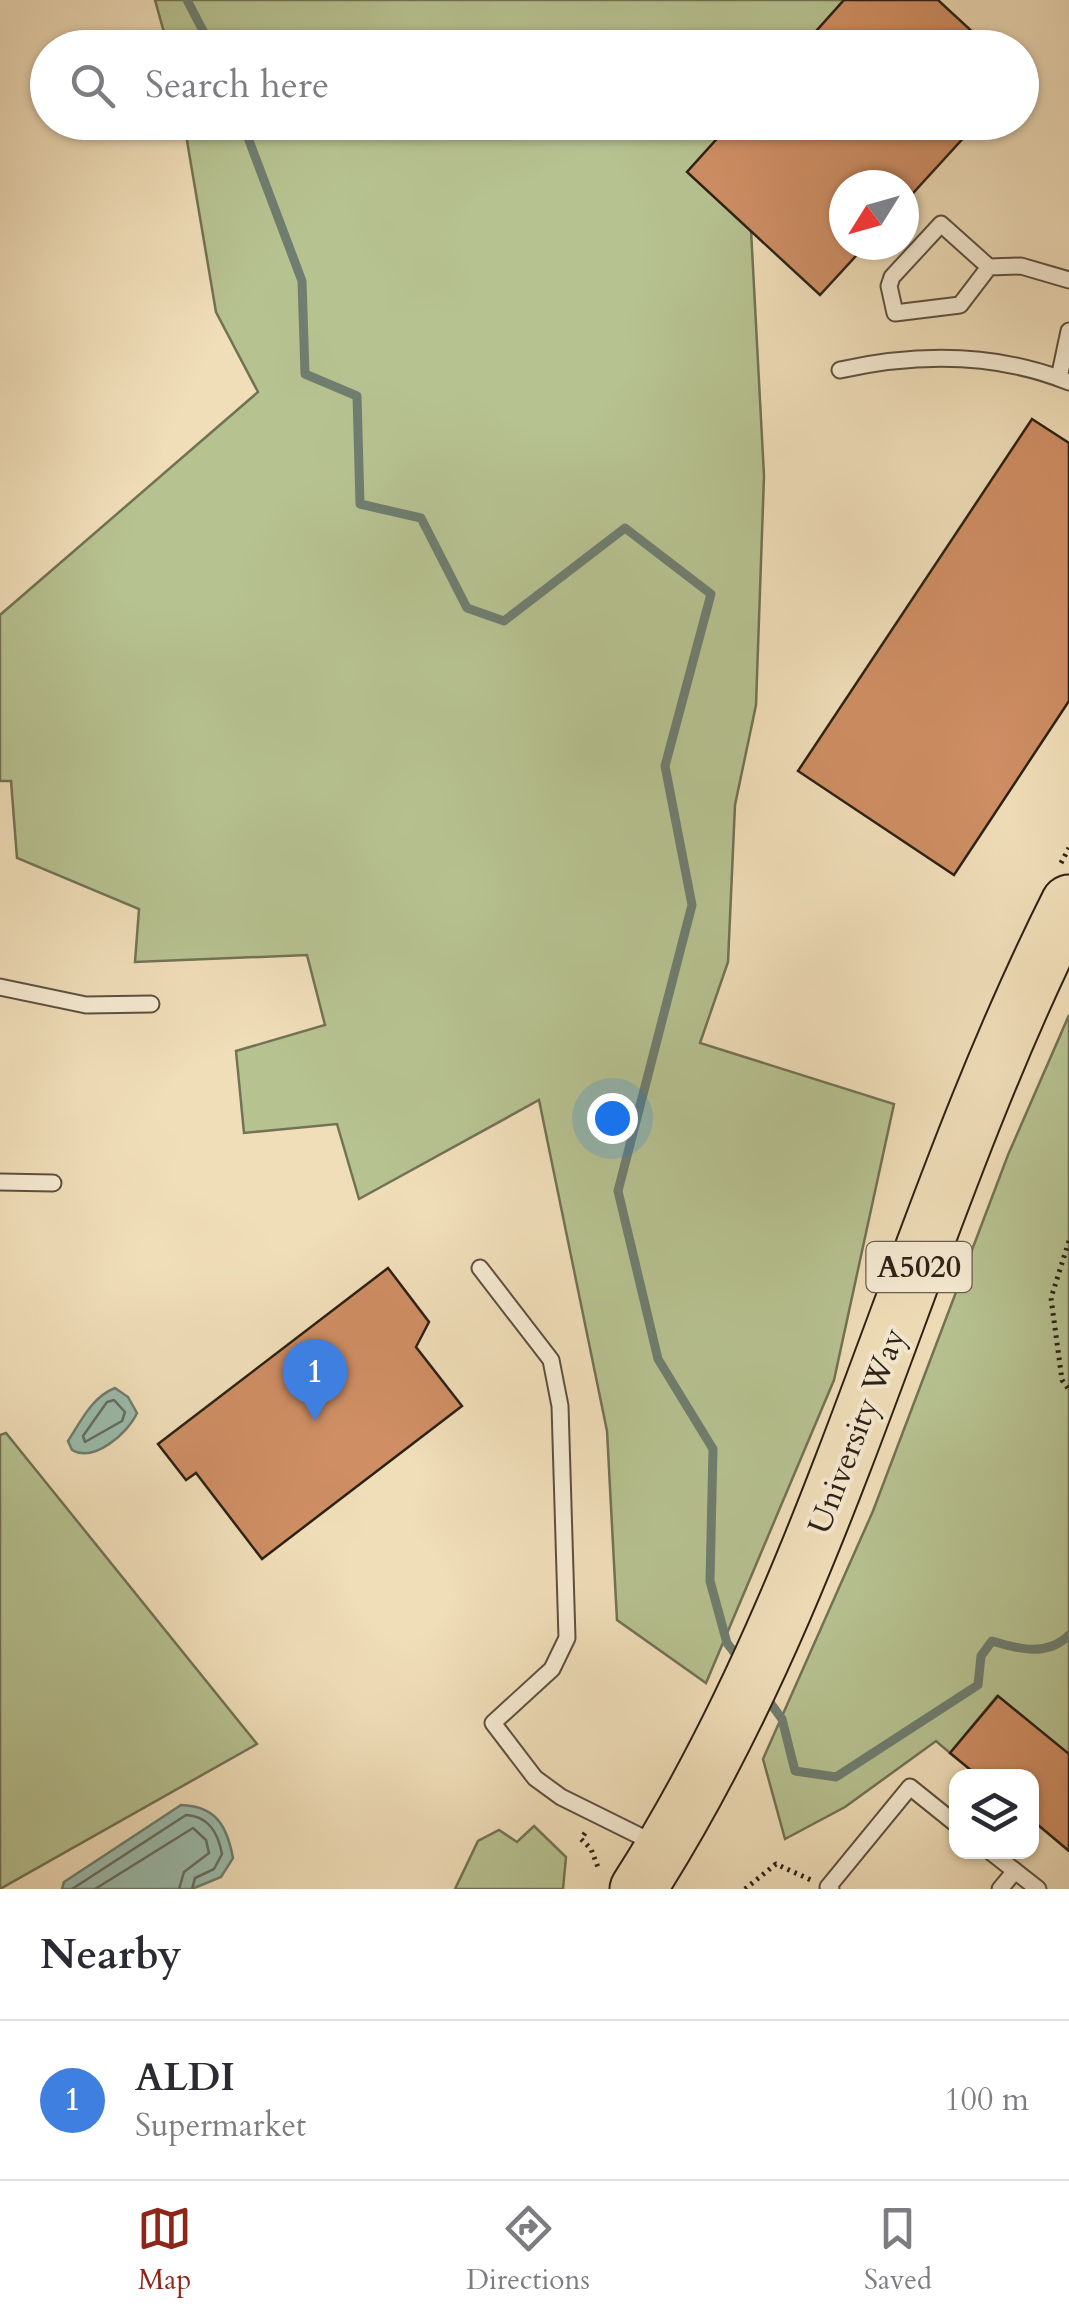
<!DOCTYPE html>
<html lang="en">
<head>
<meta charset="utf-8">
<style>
	body { margin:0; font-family:Cardo,serif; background:#f7f7f7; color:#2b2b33 }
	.controls { position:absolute; right:30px; bottom:30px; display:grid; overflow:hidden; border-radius:20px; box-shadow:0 2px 8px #0004 }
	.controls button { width:90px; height:90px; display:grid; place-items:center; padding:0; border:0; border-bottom:2px solid #e1e1e2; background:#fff; color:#2b2b33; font:50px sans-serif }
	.compass { position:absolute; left:829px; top:170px; width:90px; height:90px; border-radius:50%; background:#fff; box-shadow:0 2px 8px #0004; rotate:233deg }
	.you { position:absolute; left:612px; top:1118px; width:35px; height:35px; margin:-25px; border:8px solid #fff; border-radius:50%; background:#1a73e8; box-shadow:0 0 0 15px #1a73e833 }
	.badge { display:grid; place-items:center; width:65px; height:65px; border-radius:50%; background:#8f2418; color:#fff; font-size:32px; font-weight:700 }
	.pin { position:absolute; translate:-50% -82px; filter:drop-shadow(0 2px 5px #0008) }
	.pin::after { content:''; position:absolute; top:52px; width:35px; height:30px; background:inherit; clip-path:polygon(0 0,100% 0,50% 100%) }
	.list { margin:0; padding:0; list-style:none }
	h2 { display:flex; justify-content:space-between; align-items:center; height:130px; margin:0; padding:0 40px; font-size:42px }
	h2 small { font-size:32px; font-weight:400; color:#7c7c81 }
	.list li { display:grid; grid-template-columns:65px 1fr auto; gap:30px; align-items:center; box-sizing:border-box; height:160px; padding:0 40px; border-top:2px solid #e1e1e2 }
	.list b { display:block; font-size:38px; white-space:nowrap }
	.list p { margin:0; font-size:32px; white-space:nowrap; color:#7c7c81 }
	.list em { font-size:32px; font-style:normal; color:#7c7c81 }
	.icon { flex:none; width:55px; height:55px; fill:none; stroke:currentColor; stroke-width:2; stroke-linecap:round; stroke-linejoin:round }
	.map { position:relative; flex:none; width:1069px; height:1889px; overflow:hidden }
	.search { position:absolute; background:#fff; box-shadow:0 2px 8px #0004; left:30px; right:30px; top:30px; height:110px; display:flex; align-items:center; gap:25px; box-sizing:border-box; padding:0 35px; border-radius:55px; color:#7c7c81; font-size:38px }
	.sheet { height:290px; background:#fff }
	nav { display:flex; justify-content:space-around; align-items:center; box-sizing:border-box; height:140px; border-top:2px solid #e1e1e2; background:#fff; font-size:28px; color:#7c7c81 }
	nav a { display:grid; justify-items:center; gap:5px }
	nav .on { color:#8f2418 }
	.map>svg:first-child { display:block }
	.green { fill:#b7c291; stroke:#727254; stroke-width:2.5 }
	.water { fill:#9bbcac; stroke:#6f7e70; stroke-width:2.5 }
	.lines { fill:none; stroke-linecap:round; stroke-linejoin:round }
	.shore { stroke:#646e61; stroke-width:2.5 }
	.stream { stroke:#6f7e70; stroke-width:9 }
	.building { fill:#cf8e64; stroke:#2c2116; stroke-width:2.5 }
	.lane-casing { stroke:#5d503f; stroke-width:19 }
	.highway-casing { stroke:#2c2116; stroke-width:59 }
	.path { stroke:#2c2116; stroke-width:5; stroke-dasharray:2.5 5; stroke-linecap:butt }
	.lane { stroke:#f5ead2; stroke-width:15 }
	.highway { stroke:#f0deb9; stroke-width:55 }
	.labels { text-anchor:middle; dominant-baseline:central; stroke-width:8; stroke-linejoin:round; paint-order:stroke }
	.shield { fill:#f5ead2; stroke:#685d4e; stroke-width:2.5 }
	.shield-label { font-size:30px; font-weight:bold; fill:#2c2116 }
	.street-label { font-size:32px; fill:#2c2116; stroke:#f5ead2 }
</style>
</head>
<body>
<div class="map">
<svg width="1069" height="1889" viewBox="0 0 1069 1889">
	<rect width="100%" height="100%" fill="#f0deb9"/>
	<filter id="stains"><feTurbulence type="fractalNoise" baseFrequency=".002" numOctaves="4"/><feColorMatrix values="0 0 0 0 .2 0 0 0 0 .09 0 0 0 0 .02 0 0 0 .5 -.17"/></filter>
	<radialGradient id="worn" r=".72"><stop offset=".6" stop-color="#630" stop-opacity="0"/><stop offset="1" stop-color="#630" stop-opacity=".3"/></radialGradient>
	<!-- green -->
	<g class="green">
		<path d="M155 0H844L801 48 168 47Z"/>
		<path d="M184 123H732L751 230 764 476 756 705 735 805 728 962 700 1043 894 1104 834 1380 706 1683 617 1620 607 1431 539 1100 359 1199 337 1124 244 1133 236 1051 325 1025 307 955 135 962 139 909 17 858 11 781H0V615L258 392 216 312Z"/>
		<path d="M1069 1015V1754L997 1696 950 1753 936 1741 845 1807 785 1839 763 1759 873 1511 1008 1155Z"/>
		<path d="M6 1433 257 1744 0 1889V1435Z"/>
		<path d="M534 1826 566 1857 563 1889H455L478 1841 499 1830 517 1842Z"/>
	</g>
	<!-- water -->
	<g class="water">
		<path d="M115 1388 128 1397 137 1413C128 1433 94 1463 72 1450L68 1441C81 1421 92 1397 115 1388Z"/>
		<path d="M181 1805C216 1806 227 1826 233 1858L221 1877 192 1889H62L64 1882Z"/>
	</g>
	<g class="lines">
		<!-- shore -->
		<g class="shore">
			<path d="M114 1400 125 1412 122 1421 85 1442 83 1436 107 1402Z"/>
			<path d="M72 1889 186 1815C209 1816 218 1833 222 1854L214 1869 195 1878 192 1889"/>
			<path d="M95 1889 193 1828 206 1840 209 1853 184 1872 179 1889"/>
		</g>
		<!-- stream -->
		<g class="stream">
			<path d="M187 0 212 48"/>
			<path d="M242 122 302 281 305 374 357 396 360 504 421 518 467 608 504 621 625 528 711 594 665 766 692 905 618 1191 658 1359 713 1449 710 1581 727 1643 740 1660"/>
			<path d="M763 1693 782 1719 795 1771 836 1777 978 1685 981 1656 992 1641C1018 1649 1047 1657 1069 1635"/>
		</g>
	</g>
	<!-- building -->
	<g class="building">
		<path d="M844 0H938L990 48H801Z"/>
		<path d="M732 122H978L904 203V185H844V245H866L820 295 687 172Z"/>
		<path d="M1032 419 1069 443V701L954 875 798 771Z"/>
		<path d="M388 1268 429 1322 416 1347 462 1406 262 1559 196 1473 186 1480 158 1444Z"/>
		<path d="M998 1696 1069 1754V1851L1032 1820V1776H978L950 1753Z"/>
	</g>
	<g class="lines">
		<!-- lane casing -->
		<g class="lane-casing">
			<g id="lane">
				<path d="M989 267 960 305 895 313 889 286 892 277 941 224 989 267 1021 266 1069 280"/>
				<path d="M840 370C917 353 994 352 1069 382"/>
				<path d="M1059 378 1069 331"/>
				<path d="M0 987 86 1005 151 1004"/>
				<path d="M0 1182 53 1183"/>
				<path d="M480 1268 551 1360 560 1406 567 1638 552 1669 493 1723 535 1778 561 1797 656 1844"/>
				<path d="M991 1852 1038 1889"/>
				<path d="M831 1889 828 1887 910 1787 956 1824"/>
				<path d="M1000 1889 1015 1871"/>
			</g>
		</g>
		<!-- highway casing -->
		<g class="highway-casing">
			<path id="highway" d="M638 1889C834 1583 907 1225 1069 903"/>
		</g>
		<!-- path -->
		<g class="path">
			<path d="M1061 863 1069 848"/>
			<path d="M1069 1241 1051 1298 1062 1380 1069 1390"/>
			<path d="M585 1833 581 1839 591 1849 599 1870"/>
			<path d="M745 1889 776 1864 811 1880"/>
		</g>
		<!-- lane -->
		<use href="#lane" class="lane"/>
		<!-- highway -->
		<use href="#highway" class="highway"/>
	</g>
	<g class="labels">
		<!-- shield labels -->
		<rect class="shield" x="866.5" y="1242" width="105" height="50" rx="8"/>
		<g class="shield-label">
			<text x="919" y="1267">A5020</text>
		</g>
		<!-- street labels -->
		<g class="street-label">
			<text transform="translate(857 1431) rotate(-69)">University Way</text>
		</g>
	</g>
	<rect width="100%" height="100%" filter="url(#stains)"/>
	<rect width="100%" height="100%" fill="url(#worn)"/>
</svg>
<div class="controls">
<button><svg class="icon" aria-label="layers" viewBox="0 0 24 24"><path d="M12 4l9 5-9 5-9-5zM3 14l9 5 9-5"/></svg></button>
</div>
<svg class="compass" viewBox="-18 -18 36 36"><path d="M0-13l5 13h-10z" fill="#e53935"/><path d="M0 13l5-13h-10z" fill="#7c7c81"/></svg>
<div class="you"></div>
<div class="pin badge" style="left:315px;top:1421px;background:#3f7fe0">1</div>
<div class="search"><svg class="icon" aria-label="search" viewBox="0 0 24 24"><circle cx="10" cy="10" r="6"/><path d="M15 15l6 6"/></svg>Search here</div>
</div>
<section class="sheet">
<h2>Nearby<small></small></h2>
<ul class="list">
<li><span class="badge" style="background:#3f7fe0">1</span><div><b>ALDI</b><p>Supermarket</p></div><em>100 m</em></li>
</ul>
</section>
<nav>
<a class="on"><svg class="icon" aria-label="map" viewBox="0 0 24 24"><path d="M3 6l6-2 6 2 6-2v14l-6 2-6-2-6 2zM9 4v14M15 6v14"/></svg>Map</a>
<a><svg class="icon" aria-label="directions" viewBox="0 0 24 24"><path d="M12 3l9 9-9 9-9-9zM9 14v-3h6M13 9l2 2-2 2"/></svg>Directions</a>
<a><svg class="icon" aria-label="saved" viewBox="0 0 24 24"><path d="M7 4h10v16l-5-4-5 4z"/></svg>Saved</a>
</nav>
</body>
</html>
